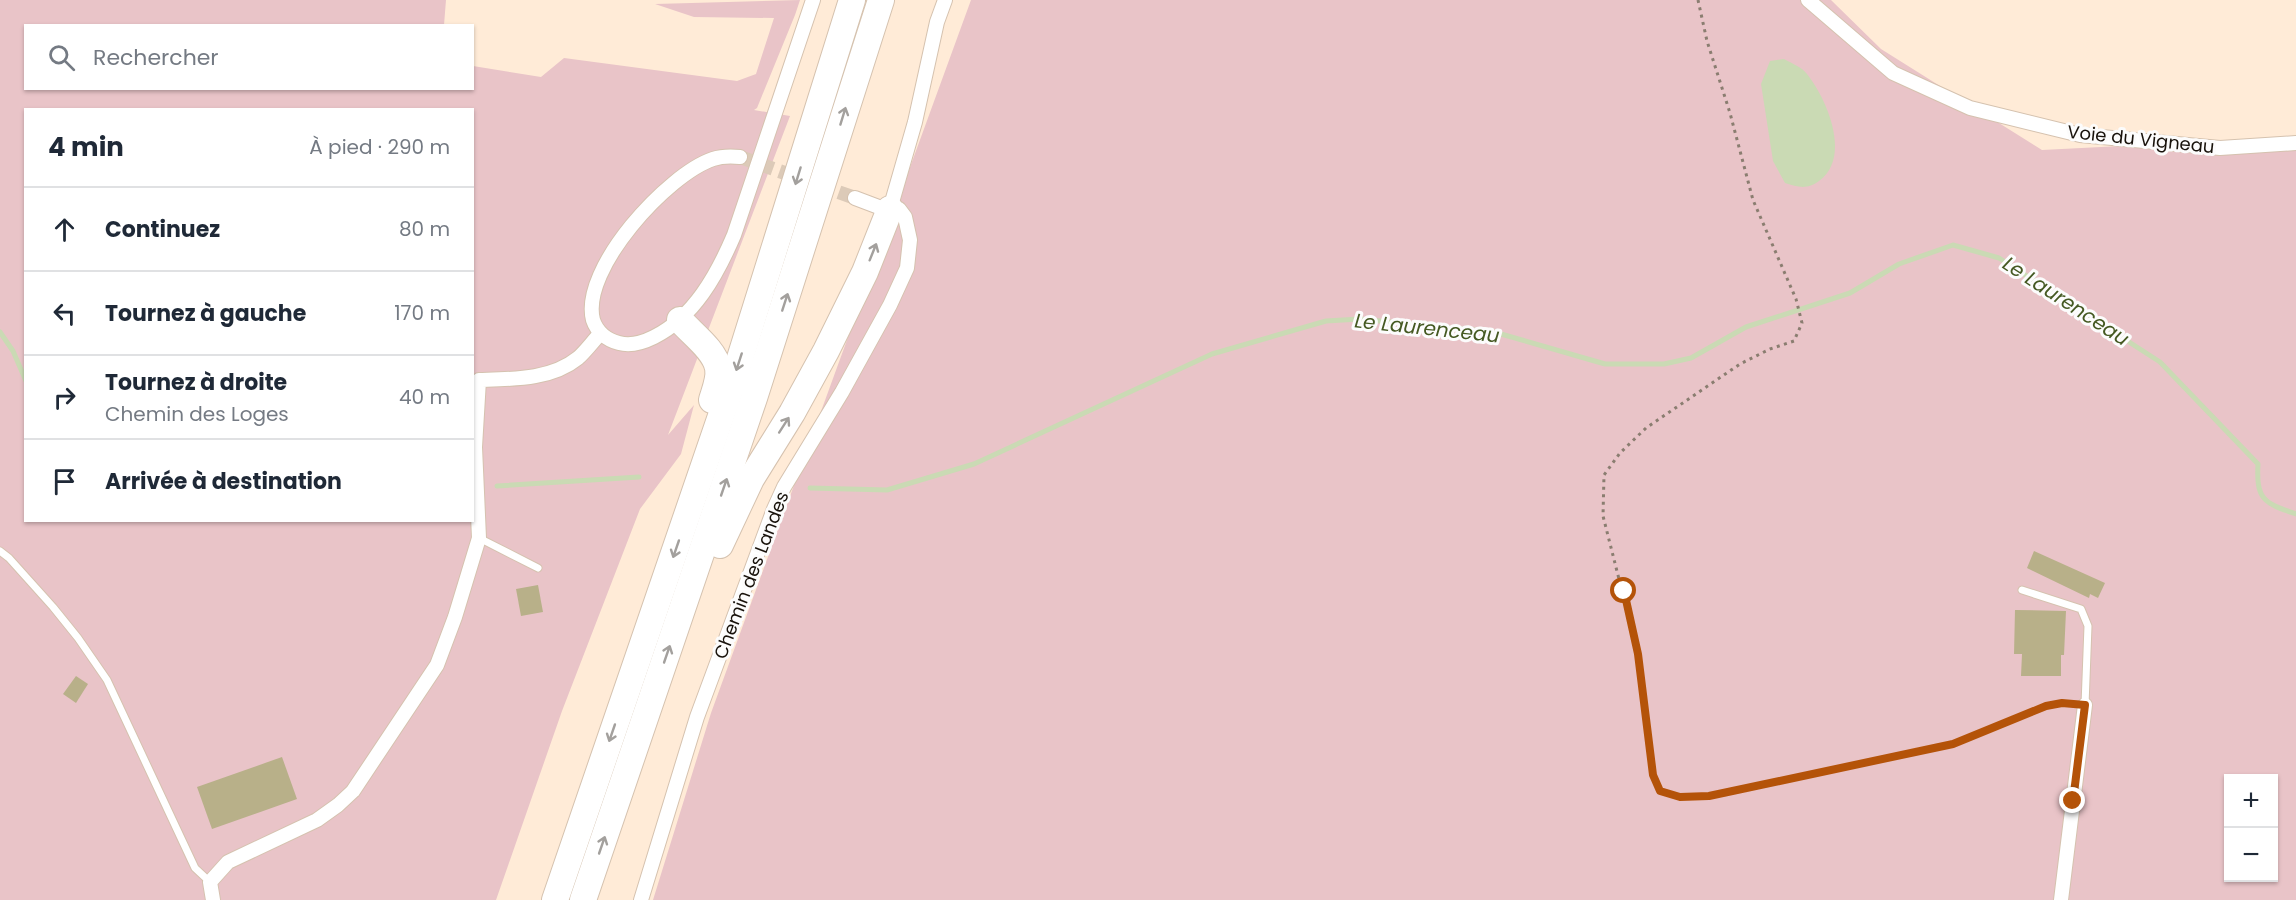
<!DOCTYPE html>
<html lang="fr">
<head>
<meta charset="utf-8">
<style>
	body { margin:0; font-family:Poppins,sans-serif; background:#f6f6f7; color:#1f2937 }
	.controls { position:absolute; right:18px; bottom:18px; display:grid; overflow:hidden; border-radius:0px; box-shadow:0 2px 4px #0004 }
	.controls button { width:54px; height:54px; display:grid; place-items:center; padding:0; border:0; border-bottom:2px solid #e0e1e3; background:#fff; color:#1f2937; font:30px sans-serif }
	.stop { position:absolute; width:18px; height:18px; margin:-14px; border:4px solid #b45309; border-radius:50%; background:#fff }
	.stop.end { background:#b45309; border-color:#fff; box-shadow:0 2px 6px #0008 }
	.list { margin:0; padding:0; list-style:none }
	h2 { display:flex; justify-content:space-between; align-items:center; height:78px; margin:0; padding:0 24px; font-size:26px }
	h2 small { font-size:20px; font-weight:400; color:#747a83 }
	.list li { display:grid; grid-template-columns:39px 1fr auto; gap:18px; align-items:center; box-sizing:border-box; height:84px; padding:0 24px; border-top:2px solid #e0e1e3 }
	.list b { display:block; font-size:22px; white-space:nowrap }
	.list p { margin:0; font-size:20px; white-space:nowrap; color:#747a83 }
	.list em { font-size:20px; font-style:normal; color:#747a83 }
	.icon { flex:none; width:33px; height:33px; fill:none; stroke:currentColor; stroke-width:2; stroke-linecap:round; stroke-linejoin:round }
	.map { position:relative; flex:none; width:2296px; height:900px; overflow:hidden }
	.search { position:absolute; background:#fff; box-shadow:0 2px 4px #0004; left:24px; top:24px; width:450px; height:66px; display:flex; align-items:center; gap:15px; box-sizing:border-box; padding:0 21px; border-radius:0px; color:#747a83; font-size:22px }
	.panel { position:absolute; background:#fff; box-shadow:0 2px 4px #0004; left:24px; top:108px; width:450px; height:414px; border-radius:0px }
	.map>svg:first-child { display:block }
	.green { fill:#e9c4c8; fill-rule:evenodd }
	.water { fill:#cadab4 }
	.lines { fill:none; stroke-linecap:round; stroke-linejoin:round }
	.stream { stroke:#cadab4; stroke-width:5 }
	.building { fill:#b8b089 }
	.street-tunnel { stroke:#dccab8; stroke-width:14; stroke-dasharray:14 7; stroke-linecap:butt }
	.lane-casing { stroke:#d5c2af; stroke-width:9 }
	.street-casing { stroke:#d5c2af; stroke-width:16 }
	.highway-casing { stroke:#d5c2af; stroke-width:28 }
	.path { stroke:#8a7d70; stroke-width:3; stroke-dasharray:3 4.5; stroke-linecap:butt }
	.lane { stroke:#fff; stroke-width:7 }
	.street { stroke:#fff; stroke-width:14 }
	.highway { stroke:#fff; stroke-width:26 }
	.oneway { stroke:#a3a09d }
	.route { stroke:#b45309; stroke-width:8 }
	.labels { text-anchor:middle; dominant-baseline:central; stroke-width:6; stroke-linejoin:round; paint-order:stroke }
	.street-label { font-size:18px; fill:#18120b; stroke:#fcfcfc }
	.water-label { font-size:20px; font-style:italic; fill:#455922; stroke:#fcfcfc }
</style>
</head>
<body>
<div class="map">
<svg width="2296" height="900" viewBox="0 0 2296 900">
	<rect width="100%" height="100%" fill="#ffebd7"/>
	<!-- green -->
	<g class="green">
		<path d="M0 0H446L444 25 26 26V88H472L473 66 541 77 564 58 737 81 756 74 774 18 694 17 655 4 800 0 795 15 757 108 754 110 790 116 668 435 694 405 681 454 640 509 562 711 496 900H0ZM26 110H472V520H26Z"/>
		<path d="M971 0H1831L1881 49 2042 150 2296 137V900H653L711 713ZM2228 778H2274V878H2228Z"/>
	</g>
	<!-- water -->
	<path class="water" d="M1784 59C1791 63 1802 67 1807 74 1827 99 1852 157 1819 181 1807 190 1798 187 1785 183L1773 161 1761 84 1770 61Z"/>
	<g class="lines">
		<!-- stream -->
		<g class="stream">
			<path d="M0 332 13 351 26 381"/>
			<path d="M497 486 639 477"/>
			<path d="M810 488 887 490 974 464 1212 354 1326 321 1360 319 1494 332 1605 364H1664L1691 358 1746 327 1850 293 1899 264 1953 245 1999 258 2160 362 2258 464C2256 500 2264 503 2296 514"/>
		</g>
	</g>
	<!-- building -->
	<g class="building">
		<path d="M2034 551 2105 583 2098 598 2090 594 2089 598 2027 568Z"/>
		<path d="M538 585 543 612 521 616 516 589Z"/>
		<path d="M2015 610 2066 611 2064 655H2061V676H2021L2022 654H2014Z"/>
		<path d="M76 676 88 684 76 703 63 694Z"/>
		<path d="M282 757 297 799 212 829 197 787Z"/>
	</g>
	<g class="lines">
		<!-- street-tunnel -->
		<path class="street-tunnel" d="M740 157 855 198"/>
		<!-- lane casing -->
		<g class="lane-casing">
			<g id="lane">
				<path d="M479 538 538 568"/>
				<path d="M0 551 9 558 53 607 78 638 107 680 195 868 210 882"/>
				<path d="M2022 590 2081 609 2088 626 2085 705"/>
			</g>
		</g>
		<!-- street casing -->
		<g class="street-casing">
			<g id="street">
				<path d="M1808 0 1893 73 1970 108 2080 135 2220 148 2296 143"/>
				<path d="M740 157C730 156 722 156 713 159 668 174 580 269 593 320 597 332 607 340 619 343 630 346 644 342 654 337 694 317 717 275 734 235L813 0"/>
				<path d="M890 209 915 122 937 22 945 0"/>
				<path d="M213 900 210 882 228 862 317 820 338 805 353 791 437 665 455 617 479 538 475 447 479 380C512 379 551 380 578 358 586 351 593 341 600 334"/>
				<path d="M641 900 697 717 774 509 784 487 842 392 890 305 907 268 910 240 905 217 899 209H884L855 198"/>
				<path d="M2061 900 2085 705"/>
			</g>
		</g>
		<!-- highway casing -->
		<g class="highway-casing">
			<g id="highway">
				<path d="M680 320C691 333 715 350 718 368 720 378 715 390 712 400"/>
				<path d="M720 545 751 479 792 413 826 351 865 272 890 209"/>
				<path d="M555 900 732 384 852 0"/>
				<path d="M583 900 754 398 881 0"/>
			</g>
		</g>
		<!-- path -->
		<path class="path" d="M1698 0 1707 41 1730 113 1753 200 1796 299 1802 323 1794 341 1770 349 1740 364 1646 428 1620 453 1604 475 1603 516 1638 654 1653 775 1660 791 1680 797 1709 796 1953 744 2046 706 2062 703 2071 704"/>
		<!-- lane -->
		<use href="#lane" class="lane"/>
		<!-- street -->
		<use href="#street" class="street"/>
		<!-- highway -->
		<use href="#highway" class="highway"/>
	</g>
	<!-- one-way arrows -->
	<defs><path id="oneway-shaft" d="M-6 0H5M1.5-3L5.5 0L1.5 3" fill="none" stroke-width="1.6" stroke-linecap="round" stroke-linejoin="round" transform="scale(1.5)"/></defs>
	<g class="oneway">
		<use href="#oneway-shaft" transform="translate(843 116) rotate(-73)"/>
		<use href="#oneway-shaft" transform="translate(798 176) rotate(107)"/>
		<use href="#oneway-shaft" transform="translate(873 252) rotate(-68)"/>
		<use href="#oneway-shaft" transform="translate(785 302) rotate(-72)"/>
		<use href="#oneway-shaft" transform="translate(739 362) rotate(108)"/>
		<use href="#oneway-shaft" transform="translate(784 425) rotate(-57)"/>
		<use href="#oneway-shaft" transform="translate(724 487) rotate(-71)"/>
		<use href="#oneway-shaft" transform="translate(676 549) rotate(109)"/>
		<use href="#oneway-shaft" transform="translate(667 654) rotate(-71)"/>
		<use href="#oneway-shaft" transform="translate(612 733) rotate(109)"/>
		<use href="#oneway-shaft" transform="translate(602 845) rotate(-71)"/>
	</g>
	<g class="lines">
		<!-- route -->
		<path class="route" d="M1624 591 1638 654 1653 775 1660 791 1680 797 1709 796 1953 744 2046 706 2062 703 2085 705 2073 801"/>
	</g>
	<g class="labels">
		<!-- street labels -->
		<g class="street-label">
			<text transform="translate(2141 139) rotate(6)">Voie du Vigneau</text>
			<text transform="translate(751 575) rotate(-69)">Chemin des Landes</text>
		</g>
		<!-- water labels -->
		<g class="water-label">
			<text transform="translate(2066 301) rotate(33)">Le Laurenceau</text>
			<text transform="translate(1427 328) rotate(6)">Le Laurenceau</text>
		</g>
	</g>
</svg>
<div class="controls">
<button>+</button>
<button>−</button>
</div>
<div class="stop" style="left:1624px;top:591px"></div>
<div class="stop end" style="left:2073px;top:801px"></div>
<div class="search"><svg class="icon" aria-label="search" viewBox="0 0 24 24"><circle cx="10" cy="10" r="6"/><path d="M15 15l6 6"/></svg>Rechercher</div>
<section class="panel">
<h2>4 min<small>À pied · 290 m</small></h2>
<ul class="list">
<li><svg class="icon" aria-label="ahead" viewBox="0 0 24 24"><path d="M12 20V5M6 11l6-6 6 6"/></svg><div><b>Continuez</b></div><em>80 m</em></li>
<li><svg class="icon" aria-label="left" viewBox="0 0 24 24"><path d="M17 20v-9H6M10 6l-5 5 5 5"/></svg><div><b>Tournez à gauche</b></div><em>170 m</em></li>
<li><svg class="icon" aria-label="right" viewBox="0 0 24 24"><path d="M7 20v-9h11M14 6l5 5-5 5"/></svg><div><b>Tournez à droite</b><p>Chemin des Loges</p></div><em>40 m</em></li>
<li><svg class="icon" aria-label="arrive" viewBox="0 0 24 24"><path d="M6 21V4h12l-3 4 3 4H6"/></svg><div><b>Arrivée à destination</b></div></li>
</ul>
</section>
</div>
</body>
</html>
